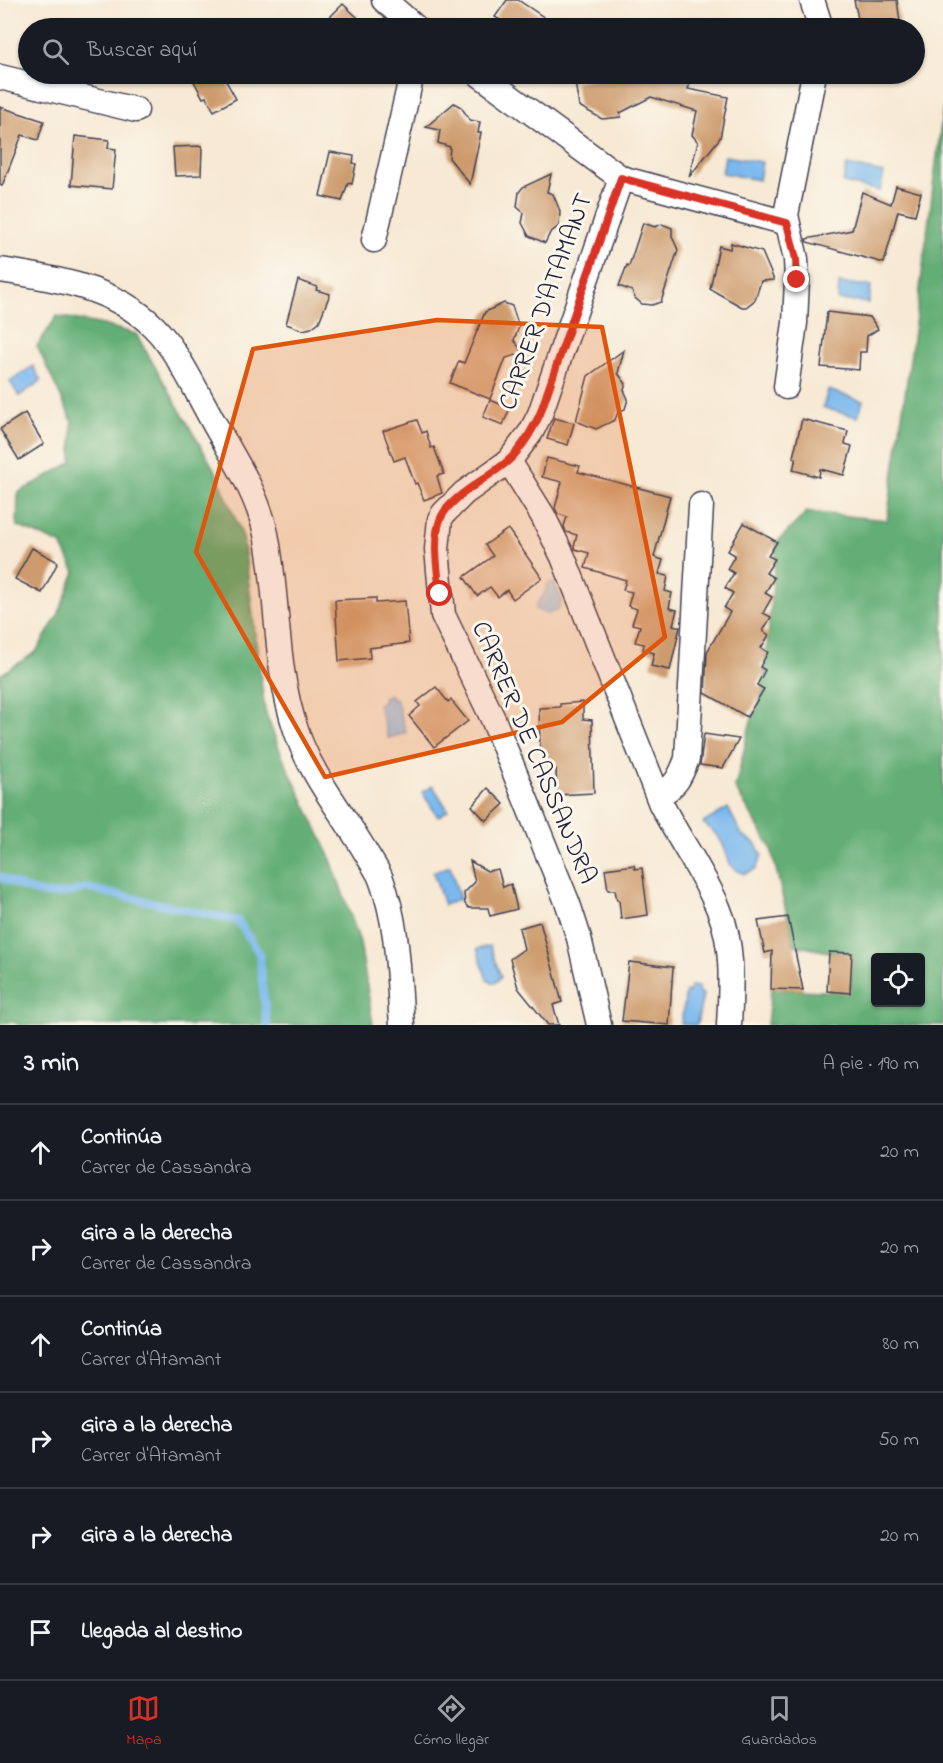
<!DOCTYPE html>
<html lang="es">
<head>
<meta charset="utf-8">
<style>
	body { margin:0; font-family:"Indie Flower",sans-serif; background:#20242c; color:#f1f3f6 }
	.controls { position:absolute; right:18px; bottom:18px; display:grid; overflow:hidden; border-radius:6px; box-shadow:0 2px 4px #0004 }
	.controls button { width:54px; height:54px; display:grid; place-items:center; padding:0; border:0; border-bottom:2px solid #363941; background:#171b24; color:#f1f3f6; font:30px sans-serif }
	.stop { position:absolute; width:18px; height:18px; margin:-14px; border:4px solid #d93025; border-radius:50%; background:#fff }
	.stop.end { background:#d93025; border-color:#fff; box-shadow:0 2px 6px #0008 }
	.list { margin:0; padding:0; list-style:none }
	h2 { display:flex; justify-content:space-between; align-items:center; height:78px; margin:0; padding:0 24px; font-size:26px }
	h2 small { font-size:20px; font-weight:400; color:#9ea1a6 }
	.list li { display:grid; grid-template-columns:39px 1fr auto; gap:18px; align-items:center; box-sizing:border-box; height:96px; padding:0 24px; border-top:2px solid #363941 }
	.list b { display:block; font-size:22px; white-space:nowrap }
	.list p { margin:0; font-size:20px; white-space:nowrap; color:#9ea1a6 }
	.list em { font-size:20px; font-style:normal; color:#9ea1a6 }
	.icon { flex:none; width:33px; height:33px; fill:none; stroke:currentColor; stroke-width:2; stroke-linecap:round; stroke-linejoin:round }
	.map { position:relative; flex:none; width:943px; height:1025px; overflow:hidden }
	.search { position:absolute; background:#171b24; box-shadow:0 2px 4px #0004; left:18px; right:18px; top:18px; height:66px; display:flex; align-items:center; gap:15px; box-sizing:border-box; padding:0 21px; border-radius:33px; color:#9ea1a6; font-size:22px }
	.sheet { height:654px; background:#171b24 }
	nav { display:flex; justify-content:space-around; align-items:center; box-sizing:border-box; height:84px; border-top:2px solid #363941; background:#171b24; font-size:16px; color:#9ea1a6 }
	nav a { display:grid; justify-items:center; gap:3px }
	nav .on { color:#d93025 }
	.map>svg:first-child { display:block }
	.forest { fill:#64ae76; stroke:#436858; stroke-width:1.5; fill-rule:evenodd }
	.water { fill:#7ab8ed; stroke:#4e6d94; stroke-width:1.5 }
	.lines { fill:none; stroke-linecap:round; stroke-linejoin:round }
	.stream { stroke:#7ab8ed; stroke-width:8 }
	.building { fill:#cd9b6d }
	.minor-casing { stroke:#424052; stroke-width:27 }
	.minor { stroke:#fff; stroke-width:24 }
	.route { stroke:#d93025; stroke-width:8 }
	.marked { fill:#de560e; fill-opacity:0.2; stroke:#de560e; stroke-width:4.5; stroke-linejoin:round }
	.labels { text-anchor:middle; dominant-baseline:central; stroke-width:6; stroke-linejoin:round; paint-order:stroke }
	.street-label { font-size:26px; fill:#22223b; stroke:#fbf7ec }
</style>
</head>
<body>
<div class="map">
<svg width="943" height="1025" viewBox="0 0 943 1025">
	<rect width="100%" height="100%" fill="#fbf7ec"/>
	<filter id="ink" filterUnits="userSpaceOnUse"><feTurbulence type="fractalNoise" baseFrequency=".0167" numOctaves="2"/><feDisplacementMap in="SourceGraphic" scale="12" xChannelSelector="R" yChannelSelector="G"/><feConvolveMatrix kernelMatrix="1 2 1 2 8 2 1 2 1" color-interpolation-filters="sRGB"/></filter>
	<filter id="wash" filterUnits="userSpaceOnUse"><feTurbulence type="fractalNoise" baseFrequency=".008" numOctaves="4" result="noise"/><feDisplacementMap in="SourceGraphic" scale="24" xChannelSelector="R" yChannelSelector="G"/><feGaussianBlur stdDeviation="1.35" result="paint"/><feColorMatrix in="noise" values="0 0 0 0 0 0 0 0 0 0 0 0 0 0 0 0 0 1.4 0 .05"/><feComposite in="paint" operator="in"/></filter>
	<g filter="url(#wash)">
		<rect width="100%" height="100%" fill="#f7e9d4"/>
		<!-- forest -->
		<g class="forest">
			<path d="M943 108V1025H767L771 989 850 992 852 954 829 952 794 945 771 848 735 788 751 720 759 705 763 689 777 542 807 512 887 520 920 289ZM876 957H920V1002H876Z"/>
			<path d="M57 316 103 325 136 334 217 474 243 537 265 711 282 756 329 854 360 942 373 1025H19L14 1022 0 1023V675L36 652 58 615 75 572 61 544 17 526 18 493 72 462V421L37 346Z"/>
		</g>
		<!-- water -->
		<g class="water">
			<path d="M725 156 762 162 759 180 722 173Z"/>
			<path d="M847 165 884 173 880 191 843 183Z"/>
			<path d="M839 283 871 286 869 303 838 300Z"/>
			<path d="M33 366 41 381 19 396 10 382Z"/>
			<path d="M828 390 863 401 858 417 823 408Z"/>
			<path d="M550 582 554 583C557 589 563 597 561 603 559 615 544 615 536 609V605L545 593 547 584Z"/>
			<path d="M390 694 392 699 396 698 406 733 388 738 378 704 384 702 383 697Z"/>
			<path d="M433 786 448 810 438 817 422 792Z"/>
			<path d="M728 808 742 835 755 843 762 855 756 869 745 874C725 867 731 861 723 845 719 836 711 829 703 823Z"/>
			<path d="M450 866 460 899 444 905 433 872Z"/>
			<path d="M490 946 501 977 495 983 487 980 477 949Z"/>
			<path d="M691 986 699 987 698 992 703 994 697 1025 681 1024 686 991 690 992Z"/>
		</g>
		<g class="lines">
			<!-- stream -->
			<path class="stream" d="M0 877C36 893 46 901 86 888L238 921 259 953 267 1025"/>
		</g>
		<g id="blocks">
			<!-- building -->
			<g class="building">
				<path d="M507 0H518L560 28H513L495 17Z"/>
				<path d="M854 0H897L900 22 860 28Z"/>
				<path d="M343 4 369 28H319Z"/>
				<path d="M190 74H222L236 99 214 111 206 97 203 98Z"/>
				<path d="M616 74H693L688 89 728 97 720 138 689 177 698 142 692 135 697 111 651 97 620 113 621 117 602 119 579 106 575 82Z"/>
				<path d="M454 103 461 107 470 120 480 122 478 133H481L470 184 449 158 450 147 438 143 440 130 426 127Z"/>
				<path d="M0 107 44 121 38 140 22 135 2 186 0 185Z"/>
				<path d="M75 136 109 140 108 148 116 149 112 189 71 185Z"/>
				<path d="M202 146 201 175 175 176 173 147Z"/>
				<path d="M330 152 354 156 353 163 356 164 352 184 348 183 342 201 320 196Z"/>
				<path d="M551 174 547 192 553 194 560 211 559 226 550 233 545 243 529 236 522 223 524 213 517 207 519 192 523 187Z"/>
				<path d="M896 186 921 193 915 215 898 211 884 263 807 242 806 239 852 230 862 192 891 204Z"/>
				<path d="M643 223 655 227 662 224 672 228V236L678 250 661 302 652 305 642 304 635 298 632 291 619 286 627 265 629 266Z"/>
				<path d="M731 243 762 252 774 280 761 281 755 300 746 307H742L710 289 719 246 730 249Z"/>
				<path d="M298 280 317 287 316 290 330 294 319 322 311 328 303 330 286 324Z"/>
				<path d="M504 303 512 306 519 327 514 340 523 353 506 358 490 399 450 383 459 361 464 363 485 312Z"/>
				<path d="M827 312 870 317 878 329 867 336 866 352H860L859 370 821 367Z"/>
				<path d="M624 350 618 373 626 384 624 390 628 399 625 409 618 412 615 420 596 429 576 421 588 376Z"/>
				<path d="M490 400 510 408 503 425 483 417Z"/>
				<path d="M25 413 44 444 19 460 0 429Z"/>
				<path d="M554 418 574 423 568 445 547 439Z"/>
				<path d="M802 419 848 431 845 444 852 446 844 475 820 469 819 477 793 470 796 458 793 457Z"/>
				<path d="M417 420 422 433 426 431 431 448 434 447 444 474 437 476 442 493 424 500 417 483 415 484 405 457 394 461 383 431Z"/>
				<path d="M547 458 580 466 578 472 670 496 654 557 663 560 659 574 668 576 665 591 672 593 669 608 677 610 673 625 680 627 670 670 651 666 654 653 643 650 644 644 635 642 640 626 632 624 637 609 628 606 632 592 623 590 626 580 585 568 589 553 575 549 574 547 577 535 566 532 564 526 567 517 558 514 555 508 562 482 542 477Z"/>
				<path d="M744 523 777 542 768 556 775 559 766 573 774 578 765 593 772 597 763 613 771 617 763 631 769 635 761 648 768 652 760 667 765 670 757 685 764 689 747 717 705 693 707 652 730 612 724 608 733 593 725 588 734 573 727 569 735 555 728 551Z"/>
				<path d="M508 529 542 578 513 599 507 590 498 597 490 587 477 596 464 577 493 556 485 545Z"/>
				<path d="M32 548 58 562 42 593 15 579Z"/>
				<path d="M376 598V603L405 601 409 643 369 648 370 658 339 661 335 600Z"/>
				<path d="M436 687 448 702 451 700 468 721 434 747 409 716 420 706 417 702Z"/>
				<path d="M583 702V719L592 720 594 793 557 795 556 769 548 762 540 751 539 708 560 707V704Z"/>
				<path d="M704 734 739 739 723 768 700 765Z"/>
				<path d="M488 788 504 804 486 821 472 806Z"/>
				<path d="M470 861 487 871 498 869 503 887 511 884 517 909 490 916 488 908H469L465 904 464 893 475 882Z"/>
				<path d="M634 865 635 869 642 868 648 915 621 919 619 900H617L615 890H608L605 869Z"/>
				<path d="M788 917 803 990 771 989 772 951 765 953 758 921Z"/>
				<path d="M540 922 562 1002 553 1005 559 1025H548L518 988 510 959 524 949 519 928Z"/>
				<path d="M829 952 852 953 850 993 827 991Z"/>
				<path d="M629 962 673 967 669 1025 622 1021Z"/>
			</g>
		</g>
	</g>
	<g filter="url(#ink)">
		<use href="#blocks" fill-opacity="0" stroke="#424052" stroke-width="1.5"/>
		<g class="lines">
			<!-- minor casing -->
			<g class="minor-casing">
				<g id="minor">
					<path d="M384 0 416 28"/>
					<path d="M812 0 821 28"/>
					<path d="M479 74 621 178"/>
					<path d="M0 77 136 110"/>
					<path d="M374 240 412 74"/>
					<path d="M0 270C53 278 114 287 154 327 178 351 198 395 215 425 235 460 258 495 266 534 279 599 274 666 296 730 310 774 342 812 365 851 370 860 377 869 381 879 399 926 398 976 402 1025"/>
					<path d="M786 387 795 323 797 280 796 259 786 215 814 74"/>
					<path d="M509 461 464 493 444 513 440 519 437 549 443 615 493 719 568 904 579 938 599 1025"/>
					<path d="M658 795C676 787 680 777 687 759L701 505"/>
					<path d="M729 1025C731 987 734 946 719 910 704 873 679 840 661 804L563 557 543 516 509 461 531 432 540 414 621 178 787 223"/>
				</g>
			</g>
			<!-- minor -->
			<use href="#minor" class="minor"/>
		</g>
	</g>
	<g class="lines" filter="url(#ink)">
		<!-- route -->
		<path class="route" d="M440 594C438 571 432 542 440 520 449 496 491 477 509 460 523 447 532 431 540 414L621 178 787 223 796 259 797 280"/>
	</g>
	<!-- marked area -->
	<path class="marked" d="M437 320 602 327 665 637 562 722 325 777 196 552 253 349Z"/>
	<g class="labels">
		<!-- street labels -->
		<g class="street-label">
			<text transform="translate(547 302) rotate(-70)">CARRER D'ATAMANT</text>
			<text transform="translate(533 753) rotate(67)">CARRER DE CASSANDRA</text>
		</g>
	</g>
</svg>
<div class="controls">
<button><svg class="icon" aria-label="locate" viewBox="0 0 24 24"><circle cx="12" cy="12" r="6"/><path d="M12 2v4M12 18v4M2 12h4M18 12h4"/></svg></button>
</div>
<div class="stop" style="left:440px;top:594px"></div>
<div class="stop end" style="left:797px;top:280px"></div>
<div class="search"><svg class="icon" aria-label="search" viewBox="0 0 24 24"><circle cx="10" cy="10" r="6"/><path d="M15 15l6 6"/></svg>Buscar aquí</div>
</div>
<section class="sheet">
<h2>3 min<small>A pie · 190 m</small></h2>
<ul class="list">
<li><svg class="icon" aria-label="ahead" viewBox="0 0 24 24"><path d="M12 20V5M6 11l6-6 6 6"/></svg><div><b>Continúa</b><p>Carrer de Cassandra</p></div><em>20 m</em></li>
<li><svg class="icon" aria-label="right" viewBox="0 0 24 24"><path d="M7 20v-9h11M14 6l5 5-5 5"/></svg><div><b>Gira a la derecha</b><p>Carrer de Cassandra</p></div><em>20 m</em></li>
<li><svg class="icon" aria-label="ahead" viewBox="0 0 24 24"><path d="M12 20V5M6 11l6-6 6 6"/></svg><div><b>Continúa</b><p>Carrer d'Atamant</p></div><em>80 m</em></li>
<li><svg class="icon" aria-label="right" viewBox="0 0 24 24"><path d="M7 20v-9h11M14 6l5 5-5 5"/></svg><div><b>Gira a la derecha</b><p>Carrer d'Atamant</p></div><em>50 m</em></li>
<li><svg class="icon" aria-label="right" viewBox="0 0 24 24"><path d="M7 20v-9h11M14 6l5 5-5 5"/></svg><div><b>Gira a la derecha</b></div><em>20 m</em></li>
<li><svg class="icon" aria-label="arrive" viewBox="0 0 24 24"><path d="M6 21V4h12l-3 4 3 4H6"/></svg><div><b>Llegada al destino</b></div></li>
</ul>
</section>
<nav>
<a class="on"><svg class="icon" aria-label="map" viewBox="0 0 24 24"><path d="M3 6l6-2 6 2 6-2v14l-6 2-6-2-6 2zM9 4v14M15 6v14"/></svg>Mapa</a>
<a><svg class="icon" aria-label="directions" viewBox="0 0 24 24"><path d="M12 3l9 9-9 9-9-9zM9 14v-3h6M13 9l2 2-2 2"/></svg>Cómo llegar</a>
<a><svg class="icon" aria-label="saved" viewBox="0 0 24 24"><path d="M7 4h10v16l-5-4-5 4z"/></svg>Guardados</a>
</nav>
</body>
</html>
